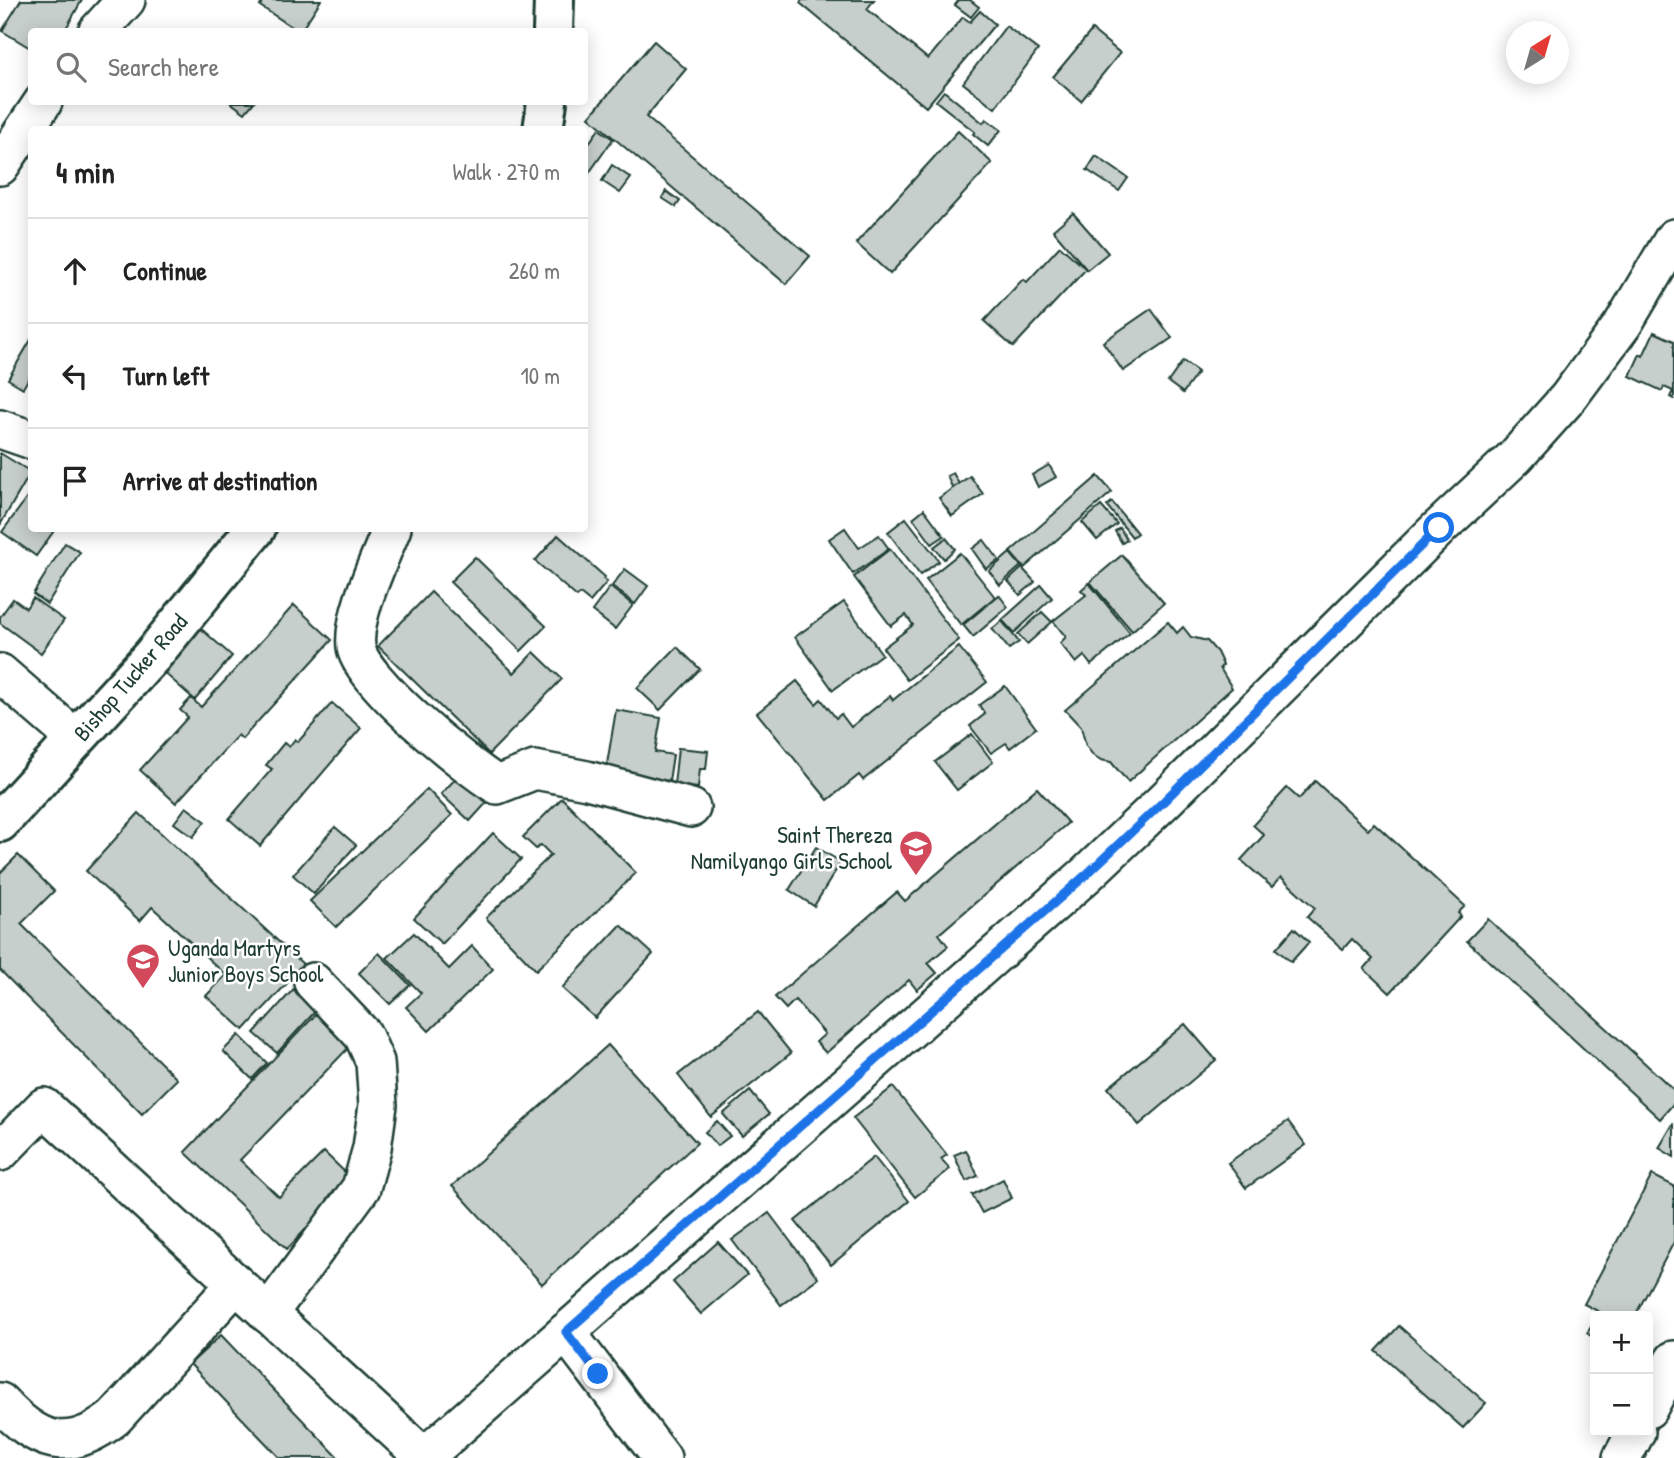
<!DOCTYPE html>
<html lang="en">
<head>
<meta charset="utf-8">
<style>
	body { margin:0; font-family:"Patrick Hand",sans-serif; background:#f6f6f6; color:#222 }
	.controls { position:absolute; right:21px; bottom:21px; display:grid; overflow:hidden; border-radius:7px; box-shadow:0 4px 18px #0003 }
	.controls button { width:63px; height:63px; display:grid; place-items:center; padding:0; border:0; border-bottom:2px solid #e0e0e0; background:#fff; color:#222; font:35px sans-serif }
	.compass { position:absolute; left:1506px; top:21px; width:63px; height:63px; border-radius:50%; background:#fff; box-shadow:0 4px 18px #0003; rotate:37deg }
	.stop { position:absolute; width:21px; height:21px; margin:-16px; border:5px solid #1a73e8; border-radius:50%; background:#fff }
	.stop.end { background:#1a73e8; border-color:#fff; box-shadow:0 2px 7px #0008 }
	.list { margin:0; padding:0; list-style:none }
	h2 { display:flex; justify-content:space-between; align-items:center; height:91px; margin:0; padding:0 28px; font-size:30px }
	h2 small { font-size:23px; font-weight:400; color:#767676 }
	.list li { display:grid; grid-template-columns:46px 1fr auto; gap:21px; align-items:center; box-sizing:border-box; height:105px; padding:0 28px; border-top:2px solid #e0e0e0 }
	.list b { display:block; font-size:26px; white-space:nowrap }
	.list em { font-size:23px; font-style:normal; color:#767676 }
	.icon { flex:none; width:38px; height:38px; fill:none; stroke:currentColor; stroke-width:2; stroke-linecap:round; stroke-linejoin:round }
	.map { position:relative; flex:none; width:1674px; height:1458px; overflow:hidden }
	.search { position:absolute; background:#fff; box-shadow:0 4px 18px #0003; left:28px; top:28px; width:560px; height:77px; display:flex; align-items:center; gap:18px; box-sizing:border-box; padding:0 24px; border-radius:7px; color:#767676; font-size:26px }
	.panel { position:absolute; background:#fff; box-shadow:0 4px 18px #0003; left:28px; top:126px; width:560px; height:406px; border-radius:7px }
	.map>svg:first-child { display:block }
	.building { fill:#c7cfcc; stroke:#1f3d34; stroke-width:2 }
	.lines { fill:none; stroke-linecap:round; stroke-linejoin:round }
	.minor-casing { stroke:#1f3d34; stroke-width:42 }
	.major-casing { stroke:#1f3d34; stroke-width:44 }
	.minor { stroke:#fff; stroke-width:37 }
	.major { stroke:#fff; stroke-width:38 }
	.route { stroke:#1a73e8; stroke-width:9 }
	.labels { text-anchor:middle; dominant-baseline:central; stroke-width:5; stroke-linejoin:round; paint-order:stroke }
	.street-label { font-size:23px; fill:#1f3d34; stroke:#fff }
	.poi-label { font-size:23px; fill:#1f3d34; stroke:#fff; text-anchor:end }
</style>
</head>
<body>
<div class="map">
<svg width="1674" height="1458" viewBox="0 0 1674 1458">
	<rect width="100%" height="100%" fill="#fff"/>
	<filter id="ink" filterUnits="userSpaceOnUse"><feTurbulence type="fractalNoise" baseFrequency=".0143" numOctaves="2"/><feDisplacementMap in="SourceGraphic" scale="14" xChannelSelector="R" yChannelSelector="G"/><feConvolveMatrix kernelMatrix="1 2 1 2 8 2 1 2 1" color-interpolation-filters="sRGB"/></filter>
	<g filter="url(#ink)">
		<!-- building -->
		<g class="building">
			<path d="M21 0H82L64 32H32V49L2 31Z"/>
			<path d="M264 0H321L300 32 260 6Z"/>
			<path d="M802 0H874L867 9 928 59 963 17 970 22 980 11 995 24 926 107 800 3Z"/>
			<path d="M959 0H970L979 7 971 17 955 5Z"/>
			<path d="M1006 26 1038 50 995 108 963 83Z"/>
			<path d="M1092 30 1120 53 1081 101 1053 77Z"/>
			<path d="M654 41 686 69 646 117 810 256 786 284 589 117Z"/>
			<path d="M944 91 983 123 986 119 1001 130 988 146 973 134 975 132 936 101Z"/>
			<path d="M230 102H254L245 113Z"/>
			<path d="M599 129 613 139 584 180V150Z"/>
			<path d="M958 131 992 163 890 274 856 243Z"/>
			<path d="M1096 156 1128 178 1119 191 1087 170Z"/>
			<path d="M612 165 631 178 620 193 602 181Z"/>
			<path d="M666 191 680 201 676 207 662 198Z"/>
			<path d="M1073 213 1108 253 1087 270 1053 230Z"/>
			<path d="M1060 246 1086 269 1013 347 984 321 1023 279 1027 282Z"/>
			<path d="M1151 309 1172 338 1123 371 1103 342Z"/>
			<path d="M1654 332 1674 341V399L1670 397 1673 391 1664 387 1662 391 1630 376 1640 354 1643 356Z"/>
			<path d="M32 338V373L23 388 8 379Z"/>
			<path d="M1183 361 1198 372 1183 393 1168 382Z"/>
			<path d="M0 453 31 472 0 525Z"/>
			<path d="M1049 465 1056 477 1038 487 1032 475Z"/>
			<path d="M953 473 959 484 952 487 947 476Z"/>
			<path d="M970 476 983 494 952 516 939 498Z"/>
			<path d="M1098 476 1112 492 1024 568 1010 552Z"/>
			<path d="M32 491V528H56L36 556 2 532Z"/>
			<path d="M1112 502 1137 533 1132 537 1107 506Z"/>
			<path d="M1101 506 1117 524 1097 540 1082 522Z"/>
			<path d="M924 509 944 536 932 544 913 518Z"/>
			<path d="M906 518 939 561 920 575 888 532Z"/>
			<path d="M845 528 859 548 879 535 889 549 853 574 829 539Z"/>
			<path d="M1120 528 1127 540 1122 543 1115 531Z"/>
			<path d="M558 535 605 577 603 579 607 582 590 602 580 594 577 597 535 561Z"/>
			<path d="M946 538 955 549 944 559 934 547Z"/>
			<path d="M984 540 999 560 986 569 972 549Z"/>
			<path d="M65 543 80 552 47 604 33 594Z"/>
			<path d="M890 549 959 640 907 680 883 648 913 625 906 615 891 626 854 577Z"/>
			<path d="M960 553 995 597 961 625 926 580Z"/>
			<path d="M1010 553 1021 566 1000 585 989 571Z"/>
			<path d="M1122 555 1164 603 1132 631 1090 582Z"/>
			<path d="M475 557 546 626 521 651 450 582Z"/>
			<path d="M1022 568 1035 582 1020 595 1008 581Z"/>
			<path d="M625 569 648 586 635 604 612 586Z"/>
			<path d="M1089 583 1130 633 1091 665 1084 656 1076 663 1060 643 1066 637 1053 621 1086 595 1081 590Z"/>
			<path d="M1041 585 1052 598 1014 633 1002 620Z"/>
			<path d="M610 587 633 605 615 629 592 611Z"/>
			<path d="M431 592 514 673 534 652 562 679 489 754 378 646Z"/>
			<path d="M999 595 1008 607 973 637 963 625Z"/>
			<path d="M33 598 64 620 41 653 0 623V617L13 599 26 608Z"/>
			<path d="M844 602 882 654 833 690 795 637Z"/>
			<path d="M294 605 332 640 242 739 238 735 176 803 140 770 188 717 180 710 191 698 201 707Z"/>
			<path d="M1042 612 1052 622 1027 644 1018 634Z"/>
			<path d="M1002 621 1019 642 1009 649 992 629Z"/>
			<path d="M1168 622 1177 633 1183 627 1191 637 1207 641 1217 652 1223 665 1220 668 1232 688 1128 782 1111 762 1101 760 1093 755 1086 746 1081 727 1065 710Z"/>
			<path d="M198 626 232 656 195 700 160 669Z"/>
			<path d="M677 647 700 669 660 710 637 688Z"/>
			<path d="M959 647 987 682 863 780 859 775 828 800 757 713 797 681 816 704 821 699 836 718 841 714 851 727 890 696 893 700Z"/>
			<path d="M1005 686 1036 728 1010 748 1006 743 991 753 970 726 985 714 979 705Z"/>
			<path d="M332 703 361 728 260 846 229 819 272 769 266 765 284 743 289 747 295 739 298 742Z"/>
			<path d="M616 710 661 718 655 752 673 755 669 781 606 770Z"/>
			<path d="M972 734 993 762 957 790 935 762Z"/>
			<path d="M678 748 708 751 706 769H700L698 788 674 785Z"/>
			<path d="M462 772 490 799 470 821 441 794Z"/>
			<path d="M1315 781 1368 830 1374 823 1465 906 1458 913 1461 916 1390 993 1364 969 1373 959 1352 939 1343 949 1307 917 1315 908 1281 877 1272 887 1241 860 1264 835 1253 825 1287 788 1299 799Z"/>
			<path d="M1037 788 1068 823 939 934 948 946 928 963 937 973 917 990 909 980 826 1053 816 1042 825 1034 795 1000 786 1009 775 997 897 892 905 901Z"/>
			<path d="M427 789 452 815 336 927 310 901Z"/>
			<path d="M562 798 636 873 536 970 486 918 551 855 541 845 536 849 523 837Z"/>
			<path d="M186 807 205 821 193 837 174 823Z"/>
			<path d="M139 813 304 965 244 1030 206 996 226 975 152 907 140 921 86 871Z"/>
			<path d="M335 827 356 845 314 894 293 875Z"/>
			<path d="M493 833 521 859 442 944 414 918Z"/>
			<path d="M816 847 841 862 814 906 789 890Z"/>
			<path d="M18 855 54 891 21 924 177 1079 142 1114 0 970V873Z"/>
			<path d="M1488 919 1674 1090V1103L1660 1119 1467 941Z"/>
			<path d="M621 925 653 954 595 1018 562 988Z"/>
			<path d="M1294 928 1309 942 1291 962 1276 949Z"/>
			<path d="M414 933 449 969 472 946 493 969 429 1031 406 1007 421 993 387 958Z"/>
			<path d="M379 953 410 985 390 1004 359 973Z"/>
			<path d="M300 982 323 1003 277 1053 254 1033Z"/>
			<path d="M321 1009 354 1042 240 1160 279 1197 324 1152 353 1180 287 1249 185 1152Z"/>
			<path d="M758 1012 791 1053 711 1117 678 1075Z"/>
			<path d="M1185 1024 1216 1060 1139 1125 1108 1088Z"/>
			<path d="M239 1035 267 1063 252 1079 223 1051Z"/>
			<path d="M608 1045 697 1143 542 1284 452 1186Z"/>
			<path d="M893 1087 947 1155 941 1159 950 1169 915 1197 853 1118Z"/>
			<path d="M750 1091 769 1114 742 1136 723 1114Z"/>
			<path d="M717 1121 730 1136 717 1146 705 1132Z"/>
			<path d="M1288 1121 1306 1145 1246 1188 1228 1163Z"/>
			<path d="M1673 1124 1674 1125V1157L1659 1148Z"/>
			<path d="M966 1150 978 1176 966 1181 954 1155Z"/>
			<path d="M874 1157 909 1201 831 1265 795 1221Z"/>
			<path d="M1652 1175 1674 1186V1242L1635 1316H1607L1584 1304Z"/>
			<path d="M1003 1179 1012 1198 982 1213 972 1195Z"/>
			<path d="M769 1213 818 1278 781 1305 732 1240Z"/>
			<path d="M718 1242 747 1275 701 1314 673 1282Z"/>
			<path d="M1595 1321V1339L1587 1333Z"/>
			<path d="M1399 1326 1486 1403 1463 1428 1376 1351Z"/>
			<path d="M221 1335 339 1458H280L190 1364Z"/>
		</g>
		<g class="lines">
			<!-- minor casing -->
			<g class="minor-casing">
				<g id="minor">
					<path d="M97 32 126 0"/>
					<path d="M0 166 43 102"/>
					<path d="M0 429 32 440"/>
					<path d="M392 528C380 559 352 615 356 647 360 680 466 766 497 785L535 770 587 780 691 808"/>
					<path d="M0 673 76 739"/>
					<path d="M0 1152 44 1107 424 1457"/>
					<path d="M268 1314 361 1188 372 1148 378 1105 375 1062 363 1035 313 982"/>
					<path d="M566 1332 662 1458"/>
					<path d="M0 1402C37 1442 67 1455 114 1418L236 1284"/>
					<path d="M1648 1409 1674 1360"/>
					<path d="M423 1458 1087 874 1164 801 1439 528 1516 456 1568 398 1623 324 1674 238"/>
					<path d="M1622 1458 1636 1432"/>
				</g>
			</g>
			<!-- major casing -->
			<g class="major-casing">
				<g id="major">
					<path d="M553 32 554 0"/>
					<path d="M543 130 547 102"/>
					<path d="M0 822 152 656 256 528"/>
				</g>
			</g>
			<!-- minor -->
			<use href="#minor" class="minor"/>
			<!-- major -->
			<use href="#major" class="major"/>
		</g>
	</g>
	<g class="lines" filter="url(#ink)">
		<!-- route -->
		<path class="route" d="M598 1374 566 1332 1087 874 1164 801 1439 528"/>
	</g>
	<!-- icons -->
	<defs>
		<g id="school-pin" transform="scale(1.75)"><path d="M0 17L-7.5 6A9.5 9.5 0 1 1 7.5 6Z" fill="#d1495b" stroke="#fff"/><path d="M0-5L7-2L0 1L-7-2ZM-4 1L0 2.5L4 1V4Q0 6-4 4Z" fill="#fff"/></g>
	</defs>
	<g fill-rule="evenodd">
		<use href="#school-pin" x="916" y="847"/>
		<use href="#school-pin" x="143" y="960"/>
	</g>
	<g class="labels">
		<!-- street labels -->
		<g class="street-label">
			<text transform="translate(130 677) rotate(-49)">Bishop Tucker Road</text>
		</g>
		<!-- poi labels -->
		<g class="poi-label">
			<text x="892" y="834">Saint Thereza<tspan x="892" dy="26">Namilyango Girls School</tspan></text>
			<text x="168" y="947" text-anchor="start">Uganda Martyrs<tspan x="168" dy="26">Junior Boys School</tspan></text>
		</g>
	</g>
</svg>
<div class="controls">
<button>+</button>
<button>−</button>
</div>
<svg class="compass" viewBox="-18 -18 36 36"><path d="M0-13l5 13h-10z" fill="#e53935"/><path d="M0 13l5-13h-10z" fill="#767676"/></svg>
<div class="stop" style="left:1439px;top:528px"></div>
<div class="stop end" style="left:598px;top:1374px"></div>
<div class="search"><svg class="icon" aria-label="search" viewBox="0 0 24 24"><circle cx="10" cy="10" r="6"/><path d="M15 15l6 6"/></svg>Search here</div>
<section class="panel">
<h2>4 min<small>Walk · 270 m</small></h2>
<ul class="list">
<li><svg class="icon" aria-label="ahead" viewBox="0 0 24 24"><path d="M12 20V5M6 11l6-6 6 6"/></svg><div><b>Continue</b></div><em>260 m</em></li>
<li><svg class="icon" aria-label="left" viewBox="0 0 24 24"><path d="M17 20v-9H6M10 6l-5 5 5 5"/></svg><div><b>Turn left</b></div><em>10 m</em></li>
<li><svg class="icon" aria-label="arrive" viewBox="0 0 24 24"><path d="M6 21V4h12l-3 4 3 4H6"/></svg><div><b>Arrive at destination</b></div></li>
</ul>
</section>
</div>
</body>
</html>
